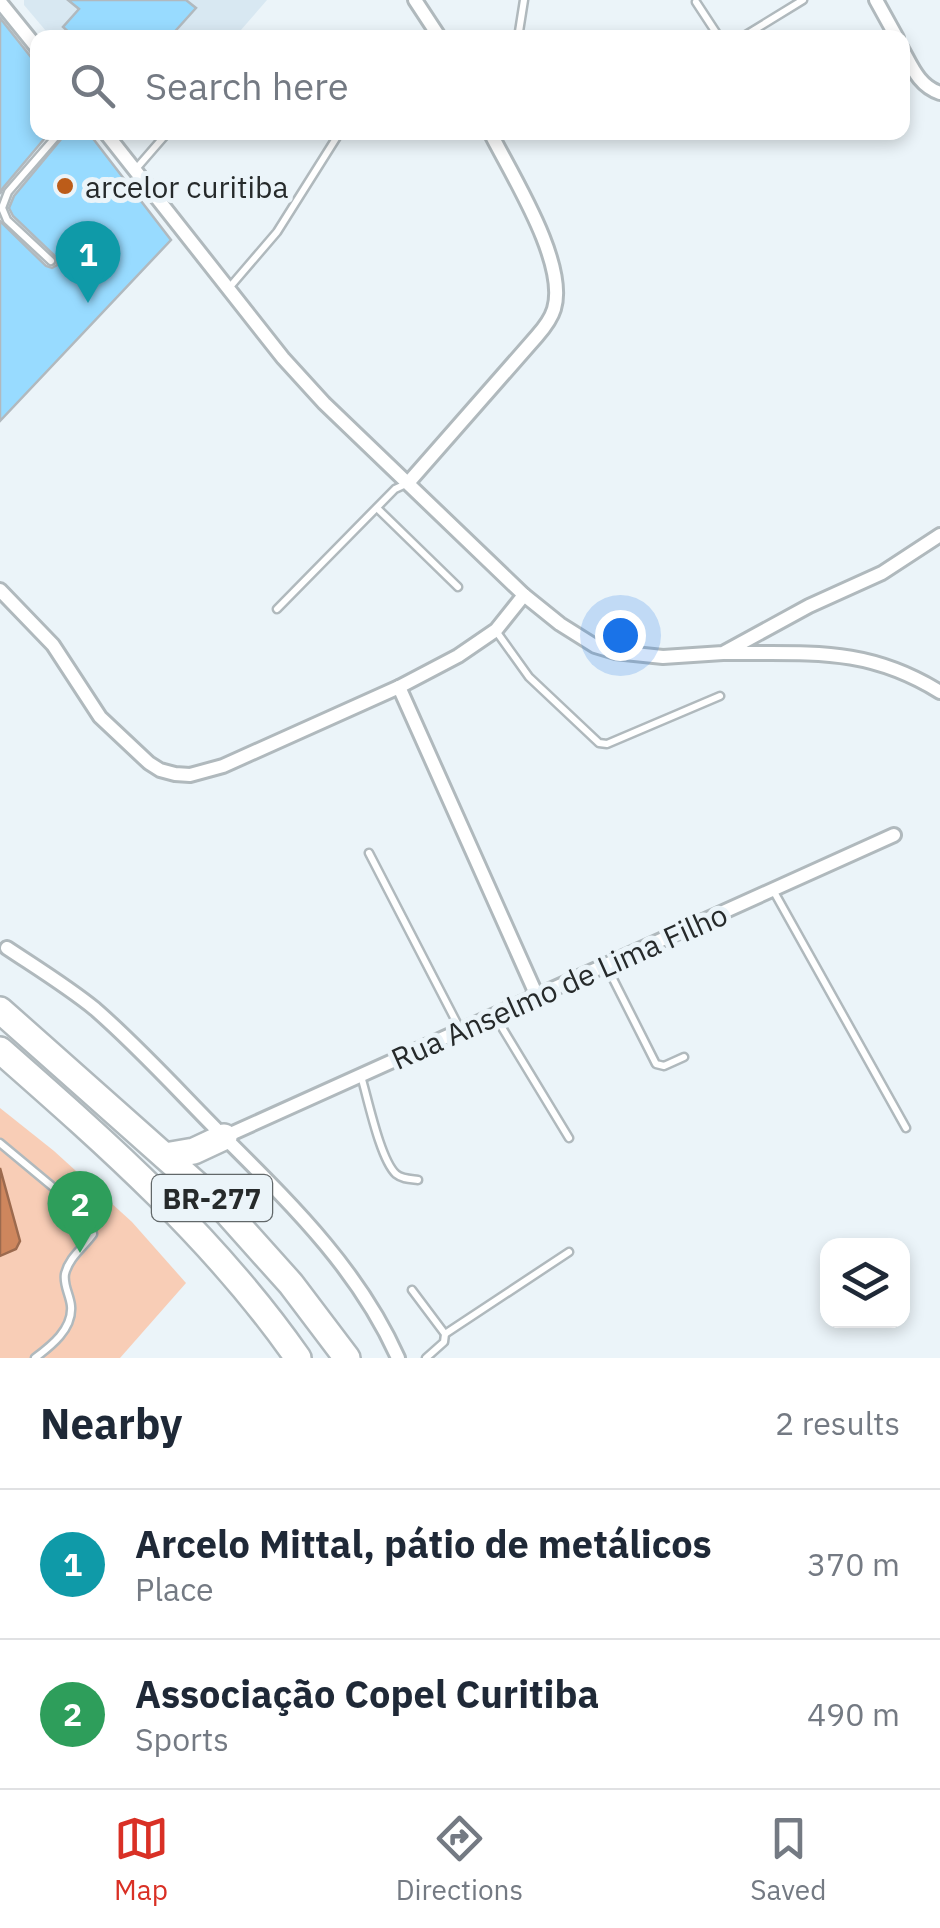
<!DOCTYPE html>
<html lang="en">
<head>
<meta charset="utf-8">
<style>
	body { margin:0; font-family:"IBM Plex Sans",sans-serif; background:#f2f2f3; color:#1f2937 }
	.controls { position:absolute; right:30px; bottom:30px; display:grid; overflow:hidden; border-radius:20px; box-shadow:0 5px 15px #0003 }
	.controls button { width:90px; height:90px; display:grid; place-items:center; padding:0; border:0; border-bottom:2px solid #e0e1e3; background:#fff; color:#1f2937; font:50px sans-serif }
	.you { position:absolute; left:620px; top:635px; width:35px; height:35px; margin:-25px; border:8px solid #fff; border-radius:50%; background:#1a73e8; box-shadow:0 0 0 15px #1a73e833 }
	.badge { display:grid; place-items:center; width:65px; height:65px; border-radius:50%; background:#d93025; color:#fff; font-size:32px; font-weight:700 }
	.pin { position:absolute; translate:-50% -82px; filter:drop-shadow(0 2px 5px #0008) }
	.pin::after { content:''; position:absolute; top:52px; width:35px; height:30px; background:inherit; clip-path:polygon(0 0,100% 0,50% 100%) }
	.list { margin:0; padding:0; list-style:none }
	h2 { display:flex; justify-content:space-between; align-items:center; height:130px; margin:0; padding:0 40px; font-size:42px }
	h2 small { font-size:32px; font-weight:400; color:#747a83 }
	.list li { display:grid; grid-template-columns:65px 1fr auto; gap:30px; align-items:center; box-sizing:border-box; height:150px; padding:0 40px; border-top:2px solid #e0e1e3 }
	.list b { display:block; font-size:38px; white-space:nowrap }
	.list p { margin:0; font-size:32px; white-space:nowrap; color:#747a83 }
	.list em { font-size:32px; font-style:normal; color:#747a83 }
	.icon { flex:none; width:55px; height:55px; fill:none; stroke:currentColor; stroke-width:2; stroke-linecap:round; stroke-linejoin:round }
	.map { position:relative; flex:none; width:940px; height:1358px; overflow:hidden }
	.search { position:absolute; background:#fff; box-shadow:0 5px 15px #0003; left:30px; right:30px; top:30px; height:110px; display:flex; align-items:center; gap:25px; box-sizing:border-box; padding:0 35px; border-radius:20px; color:#747a83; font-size:38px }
	.sheet { height:430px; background:#fff }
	nav { display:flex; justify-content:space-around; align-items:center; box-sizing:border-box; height:140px; border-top:2px solid #e0e1e3; background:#fff; font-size:28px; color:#747a83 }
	nav a { display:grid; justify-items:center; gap:5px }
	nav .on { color:#d93025 }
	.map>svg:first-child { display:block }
	.built { fill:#d8e8f2 }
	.green { fill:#f8cdb6 }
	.water { fill:#ce865d; stroke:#9c6a4e; stroke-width:2.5 }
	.building { fill:#98dbff; stroke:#b1b9be; stroke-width:2.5 }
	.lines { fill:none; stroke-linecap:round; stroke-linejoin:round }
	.lane-casing { stroke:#b0b9bd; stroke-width:11 }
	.street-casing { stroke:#b0b9bd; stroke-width:18 }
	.highway-casing { stroke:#b0b9bd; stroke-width:30 }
	.lane { stroke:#fff; stroke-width:6 }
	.street { stroke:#fff; stroke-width:12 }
	.highway { stroke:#fff; stroke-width:25 }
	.poi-dot { fill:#bc5c19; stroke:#ebf4f9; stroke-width:4 }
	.labels { text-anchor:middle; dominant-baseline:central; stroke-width:10; stroke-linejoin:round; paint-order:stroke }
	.shield { fill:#ebf4f9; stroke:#616769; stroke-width:2.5 }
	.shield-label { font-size:28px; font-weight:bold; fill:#262a2b }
	.poi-label { font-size:30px; fill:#262a2b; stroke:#ebf4f9; text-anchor:start }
	.street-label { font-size:30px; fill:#262a2b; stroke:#ebf4f9 }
</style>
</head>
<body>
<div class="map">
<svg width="940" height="1358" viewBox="0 0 940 1358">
	<rect width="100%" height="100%" fill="#ebf4f9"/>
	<!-- built -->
	<path class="built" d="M24 0H267L234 38 51 37 24 5Z"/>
	<!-- green -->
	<path class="green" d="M0 1108 54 1151 132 1222 186 1283 120 1358H0Z"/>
	<!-- water -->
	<path class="water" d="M0 1168 20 1241 16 1249 0 1256Z"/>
	<!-- building -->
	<g class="building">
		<path d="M68 0H186L196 8 169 38H75L63 27 79 9Z"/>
		<path d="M0 18 38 66V132H50L3 188 0 194Z"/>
		<path d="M67 132H88L171 240 0 421V221L46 266 52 268 57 265 56 257 13 216 9 208 14 196Z"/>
	</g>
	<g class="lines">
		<!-- lane casing -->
		<g class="lane-casing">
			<g id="lane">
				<path d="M696 2 717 34 724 38"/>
				<path d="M518 38 524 0"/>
				<path d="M741 38 803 0"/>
				<path d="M135 170 168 132"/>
				<path d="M51 261 7 220 2 208 8 192 60 132"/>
				<path d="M229 288 277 232 340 132"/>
				<path d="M377 508 458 587"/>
				<path d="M277 609 395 489 408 483"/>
				<path d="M496 631 529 677 599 743 607 744 720 696"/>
				<path d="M369 853 460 1029"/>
				<path d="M773 890 906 1128"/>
				<path d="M606 965 656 1064 664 1066 684 1057"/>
				<path d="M495 1016 569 1138"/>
				<path d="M361 1076C368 1099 380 1159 396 1174 402 1179 410 1179 418 1180"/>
				<path d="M0 1143 89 1217 93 1234C84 1247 69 1257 65 1274 63 1285 70 1295 71 1306 73 1329 51 1346 35 1358"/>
				<path d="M412 1290 445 1334 444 1342 426 1358"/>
				<path d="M445 1334 569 1252"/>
			</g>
		</g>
		<!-- street casing -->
		<g class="street-casing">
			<g id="street">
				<path d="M415 0 440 38"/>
				<path d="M876 0 897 38"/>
				<path d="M0 2 38 49"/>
				<path d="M902 49C912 67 919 86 940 93"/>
				<path d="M105 132 283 358 324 403 524 595 560 624 595 646 615 652 663 657 723 653 809 606 882 573 940 535"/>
				<path d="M408 483 537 336C544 328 551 319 554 309 568 263 511 174 490 132"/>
				<path d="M0 590 53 645 100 717 149 763 160 770 175 774 190 775 223 766 399 687 458 656 496 630 524 595"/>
				<path d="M725 653C809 654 866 646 940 692"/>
				<path d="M399 687 537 996"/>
				<path d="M7 948C37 968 68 987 95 1009 141 1049 182 1095 225 1138 292 1205 359 1270 398 1358"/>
				<path d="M224 1137 894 835"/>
			</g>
		</g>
		<!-- highway casing -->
		<g class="highway-casing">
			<g id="highway">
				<path d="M0 1010 223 1208 291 1284 347 1358"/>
				<path d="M0 1050C108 1145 215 1239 298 1358"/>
				<path d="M165 1156 194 1151 224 1137"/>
			</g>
		</g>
		<!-- lane -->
		<use href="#lane" class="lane"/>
		<!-- street -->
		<use href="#street" class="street"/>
		<!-- highway -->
		<use href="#highway" class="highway"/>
	</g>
	<!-- markers -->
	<circle class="poi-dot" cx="65" cy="186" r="10"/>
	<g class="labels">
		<!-- shield labels -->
		<rect class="shield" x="152" y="1175" width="120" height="46" rx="8"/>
		<g class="shield-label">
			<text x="212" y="1198">BR-277</text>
		</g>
		<!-- poi labels -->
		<g class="poi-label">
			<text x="85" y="186">arcelor curitiba</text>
		</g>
		<!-- street labels -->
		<g class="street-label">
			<text transform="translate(559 986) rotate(-24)">Rua Anselmo de Lima Filho</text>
		</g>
	</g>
</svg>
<div class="controls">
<button><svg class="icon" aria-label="layers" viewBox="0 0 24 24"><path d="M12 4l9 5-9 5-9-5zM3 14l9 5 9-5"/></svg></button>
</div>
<div class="you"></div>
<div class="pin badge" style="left:88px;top:303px;background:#0f9aa8">1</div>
<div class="pin badge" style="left:80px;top:1253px;background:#2e9e5b">2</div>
<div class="search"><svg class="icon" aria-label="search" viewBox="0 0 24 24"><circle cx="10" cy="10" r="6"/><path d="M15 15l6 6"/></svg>Search here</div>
</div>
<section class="sheet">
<h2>Nearby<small>2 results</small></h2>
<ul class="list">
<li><span class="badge" style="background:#0f9aa8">1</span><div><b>Arcelo Mittal, pátio de metálicos</b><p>Place</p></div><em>370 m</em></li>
<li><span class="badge" style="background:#2e9e5b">2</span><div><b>Associação Copel Curitiba</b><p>Sports</p></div><em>490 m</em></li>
</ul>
</section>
<nav>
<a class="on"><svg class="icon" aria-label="map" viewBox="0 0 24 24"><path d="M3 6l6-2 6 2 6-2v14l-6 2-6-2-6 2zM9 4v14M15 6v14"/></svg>Map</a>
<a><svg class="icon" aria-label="directions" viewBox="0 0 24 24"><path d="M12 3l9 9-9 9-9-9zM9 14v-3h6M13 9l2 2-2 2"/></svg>Directions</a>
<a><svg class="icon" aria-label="saved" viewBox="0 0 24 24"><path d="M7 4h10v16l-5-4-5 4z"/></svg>Saved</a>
</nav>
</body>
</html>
